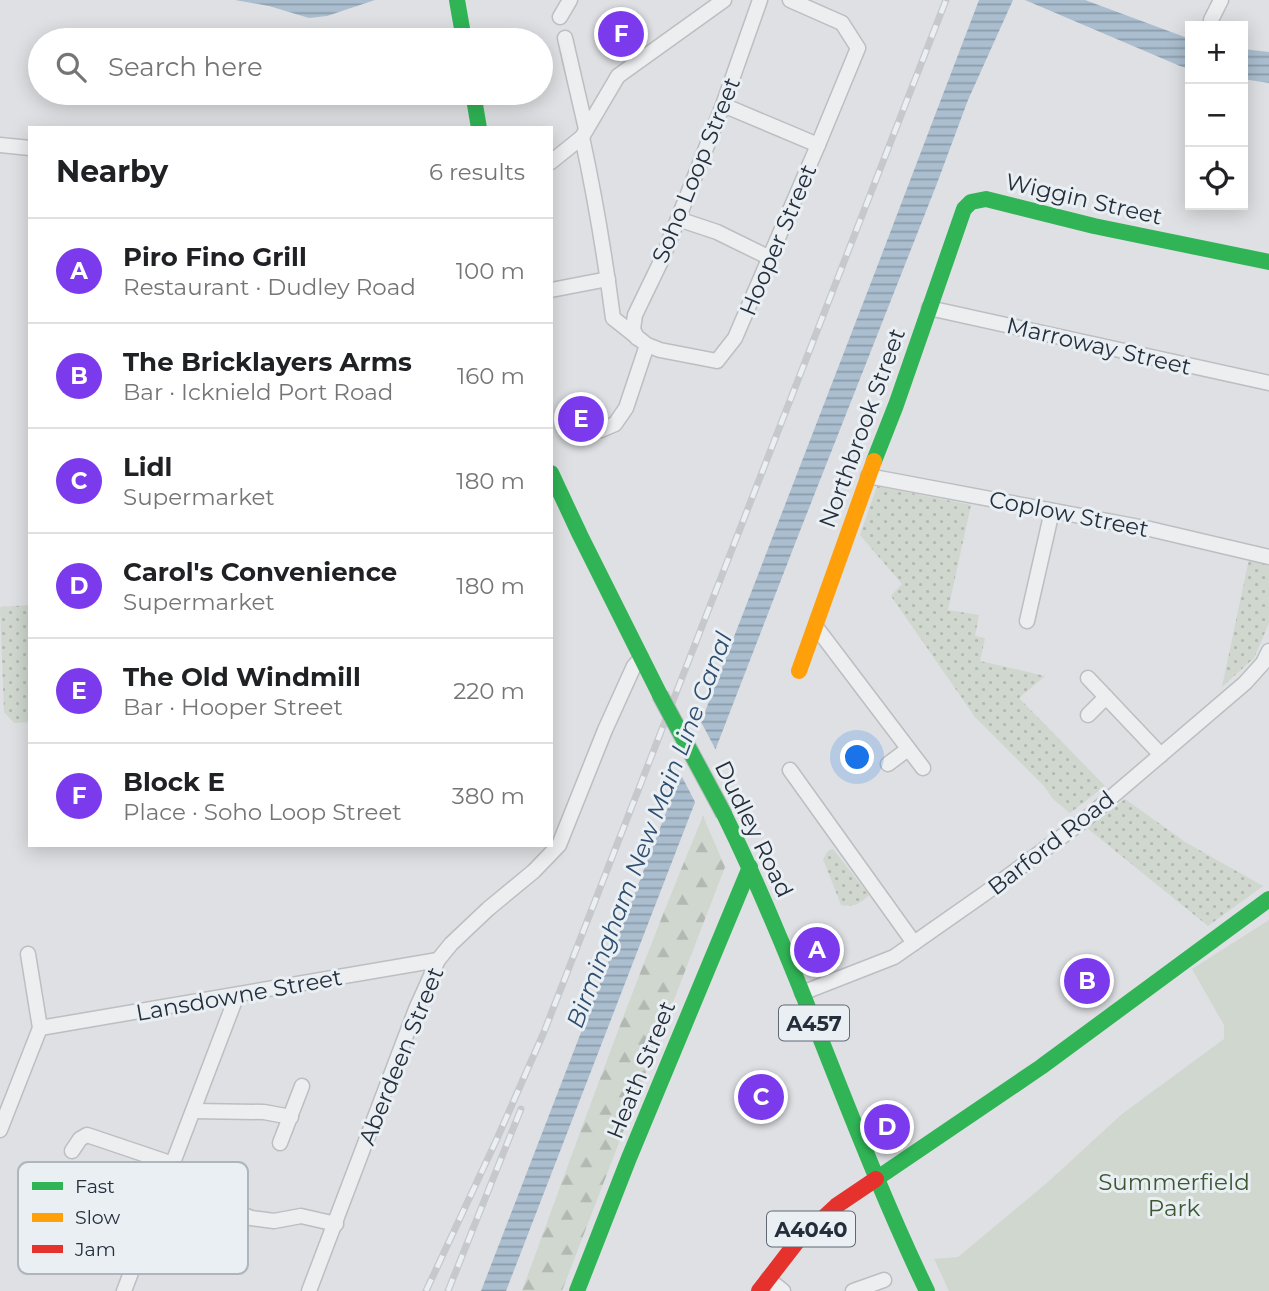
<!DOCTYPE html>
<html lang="en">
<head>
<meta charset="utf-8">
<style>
	body { margin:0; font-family:Montserrat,sans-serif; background:#f2f2f2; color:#202124 }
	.controls { position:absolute; right:21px; top:21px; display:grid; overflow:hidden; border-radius:0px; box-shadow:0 4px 18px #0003 }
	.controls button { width:63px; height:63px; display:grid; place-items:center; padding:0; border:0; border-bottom:2px solid #e0e0e0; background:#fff; color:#202124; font:35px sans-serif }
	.you { position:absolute; left:858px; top:758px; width:24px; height:24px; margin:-18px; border:5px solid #fff; border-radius:50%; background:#1a73e8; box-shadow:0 0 0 10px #1a73e833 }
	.badge { display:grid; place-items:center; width:46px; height:46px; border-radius:50%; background:#7c3aed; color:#fff; font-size:23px; font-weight:700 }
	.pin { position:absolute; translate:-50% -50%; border:4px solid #fff; box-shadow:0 2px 7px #0006 }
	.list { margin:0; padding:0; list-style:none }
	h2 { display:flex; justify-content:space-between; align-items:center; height:91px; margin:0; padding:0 28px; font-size:30px }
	h2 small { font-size:23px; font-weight:400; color:#757577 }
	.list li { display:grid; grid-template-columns:46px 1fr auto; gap:21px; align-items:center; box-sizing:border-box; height:105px; padding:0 28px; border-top:2px solid #e0e0e0 }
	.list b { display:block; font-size:26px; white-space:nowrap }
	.list p { margin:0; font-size:23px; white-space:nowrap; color:#757577 }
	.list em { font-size:23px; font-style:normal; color:#757577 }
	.icon { flex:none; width:38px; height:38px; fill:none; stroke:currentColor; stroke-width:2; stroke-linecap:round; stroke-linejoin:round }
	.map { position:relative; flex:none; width:1269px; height:1291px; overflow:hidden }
	.search { position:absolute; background:#fff; box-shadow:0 4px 18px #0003; left:28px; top:28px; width:525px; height:77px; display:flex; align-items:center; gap:18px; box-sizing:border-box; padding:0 24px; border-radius:38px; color:#757577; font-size:26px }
	.panel { position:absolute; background:#fff; box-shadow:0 4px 18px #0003; left:28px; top:126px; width:525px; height:721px; border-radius:0px }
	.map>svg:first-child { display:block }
	.grass { fill:url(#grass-dots) }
	.forest { fill:url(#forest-firs) }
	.park { fill:#cfd7ce }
	.water { fill:url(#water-rules) }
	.pier { fill:#dee0e3 }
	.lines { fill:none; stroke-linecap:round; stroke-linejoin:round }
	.street-casing { stroke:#bcbec1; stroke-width:17 }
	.street { stroke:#edeef0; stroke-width:14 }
	.fast { stroke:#30b455; stroke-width:16 }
	.slow { stroke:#ff9f0a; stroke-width:16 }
	.jam { stroke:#e5322d; stroke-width:16 }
	.rail-casing { stroke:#c7c8cb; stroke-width:7 }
	.rail { stroke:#eaeff4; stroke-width:4.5; stroke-dasharray:13; stroke-linecap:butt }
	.fast-bridge-casing { stroke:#babdc1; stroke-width:18; stroke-linecap:butt }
	.fast-bridge { stroke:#30b455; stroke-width:16 }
	.labels { text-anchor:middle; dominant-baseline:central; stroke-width:6; stroke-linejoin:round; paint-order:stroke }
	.shield { fill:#eaeff4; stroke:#606973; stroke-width:2 }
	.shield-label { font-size:21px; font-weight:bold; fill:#252f3c }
	.street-label { font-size:23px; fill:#252f3c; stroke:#eaeff4 }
	.park-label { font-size:23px; fill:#3b5832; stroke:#eaeff4 }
	.water-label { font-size:24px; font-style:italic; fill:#2f4f70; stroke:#eaeff4 }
	.key { fill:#eaeff4; stroke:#afb5bd; stroke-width:2 }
	.key-label { font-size:19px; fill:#252f3c }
</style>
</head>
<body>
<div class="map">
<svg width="1269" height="1291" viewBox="0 0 1269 1291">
	<defs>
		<pattern id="grass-dots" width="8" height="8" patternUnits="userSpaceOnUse" patternTransform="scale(1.75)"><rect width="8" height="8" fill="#cfd7ce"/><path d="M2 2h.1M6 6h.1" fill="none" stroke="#b2b9b2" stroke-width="1.8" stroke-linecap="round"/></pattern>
		<pattern id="forest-firs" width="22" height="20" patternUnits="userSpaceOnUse" patternTransform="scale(1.75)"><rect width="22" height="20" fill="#cfd7ce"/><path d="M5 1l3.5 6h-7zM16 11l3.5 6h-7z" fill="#b2b9b2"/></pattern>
		<pattern id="water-rules" width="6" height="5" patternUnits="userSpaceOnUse" patternTransform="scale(1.75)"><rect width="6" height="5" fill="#abbecf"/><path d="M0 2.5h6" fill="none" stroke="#8b9ba9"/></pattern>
	</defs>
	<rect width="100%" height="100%" fill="#dee0e3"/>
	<!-- grass -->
	<g class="grass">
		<path d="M877 486 971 505 948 610 979 615 975 636 985 638 980 661 1045 676 1019 698 1105 786 1070 813 1053 799 1044 786 975 717 891 596 902 584 860 535Z"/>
		<path d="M1249 559 1264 562 1269 567V623L1254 658 1222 687Z"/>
		<path d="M30 605V722L14 723 4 712 0 607Z"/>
		<path d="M1125 799 1185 842 1263 886 1208 926 1087 828Z"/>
		<path d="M833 849 869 895C860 904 854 907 841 905L823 859 828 851Z"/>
	</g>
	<!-- forest -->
	<path class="forest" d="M703 816 725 867 562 1291H522C580 1132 638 972 703 816Z"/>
	<!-- park -->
	<path class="park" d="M1269 920V1291H949L934 1259 958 1257 1048 1182 1122 1114 1224 1039V1025L1192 969Z"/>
	<!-- water -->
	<g class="water">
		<path d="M235 0H375L327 16 309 18 269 6Z"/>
		<path d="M979 0H1013L968 100 936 186 798 536 506 1291H481L877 267Z"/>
		<path d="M1025 0H1085L1190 39V69L1180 66Z"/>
		<path d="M1243 49 1269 52V83L1243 79Z"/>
	</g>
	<!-- pier -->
	<path class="pier" d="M699 718 718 754 697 806 679 771Z"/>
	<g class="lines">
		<!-- street casing -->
		<g class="street-casing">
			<g id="street">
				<path d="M560 17 570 0"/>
				<path d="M1211 20 1221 0"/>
				<path d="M565 38 586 129"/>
				<path d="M723 105 818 145"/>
				<path d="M582 137C595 197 605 257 613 318L647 345 660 350 717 361 735 338 818 145 858 48 842 23 790 0"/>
				<path d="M0 145 30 148"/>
				<path d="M551 162 582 137 618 76 724 0"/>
				<path d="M678 219 717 232 770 258"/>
				<path d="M551 290 608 279"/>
				<path d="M929 308 1269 383"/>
				<path d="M637 338 633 329 635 315 662 259 678 219 723 105 760 0"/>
				<path d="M601 430 615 424 626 408 647 345"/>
				<path d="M868 476 1150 529 1269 557"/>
				<path d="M1027 621 1052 511"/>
				<path d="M816 627 923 768"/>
				<path d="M1088 678 1161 755"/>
				<path d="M1088 715 1106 697"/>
				<path d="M888 764 908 749"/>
				<path d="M790 770 914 943"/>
				<path d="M802 993 894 957 984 894 1087 818 1245 683 1263 663 1269 651"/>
				<path d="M40 1028 438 960"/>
				<path d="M193 1111 264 1112 291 1117"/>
				<path d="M0 1130 40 1028 28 954"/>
				<path d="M280 1143 302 1086"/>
				<path d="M72 1151 80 1139 87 1135 173 1164"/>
				<path d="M234 1199 232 1209 251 1218 274 1221 301 1216 336 1224"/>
				<path d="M768 1279 783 1291"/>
				<path d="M124 1291 237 995"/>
				<path d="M309 1291 416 1009 438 960 451 944 488 909 534 871 559 845 605 730 634 666 641 658"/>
				<path d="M853 1291 884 1280"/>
			</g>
		</g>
		<!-- street -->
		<use href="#street" class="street"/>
		<!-- fast -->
		<g class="fast">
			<path d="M457 0 464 40"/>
			<path d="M473 93 479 128"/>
			<path d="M874 461 896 405 964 209 971 202 986 199 1094 226 1269 262"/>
			<path d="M551 473 580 535 660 695"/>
			<path d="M724 814C800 969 852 1135 927 1291"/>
			<path d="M876 1179 1041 1067 1269 899"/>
			<path d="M577 1291 629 1158 750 867"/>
		</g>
		<!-- slow -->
		<path class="slow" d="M799 671 874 461"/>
		<!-- jam -->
		<path class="jam" d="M759 1291 796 1243 836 1206 876 1179"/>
		<!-- rail casing -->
		<g class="rail-casing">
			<g id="rail">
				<path d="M426 1291 496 1141 544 1032 946 0"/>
				<path d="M448 1291 521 1109"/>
			</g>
		</g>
		<!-- rail -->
		<use href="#rail" class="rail"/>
		<!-- fast-bridge casing -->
		<g class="fast-bridge-casing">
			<path id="fast-bridge" d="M660 695 724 814"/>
		</g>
		<!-- fast-bridge -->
		<use href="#fast-bridge" class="fast-bridge"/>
	</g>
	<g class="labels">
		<!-- shield labels -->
		<g class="shield">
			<rect x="779" y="1005.5" width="70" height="35" rx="5"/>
			<rect x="767" y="1211.5" width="88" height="35" rx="5"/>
		</g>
		<g class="shield-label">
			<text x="814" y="1023">A457</text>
			<text x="811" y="1229">A4040</text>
		</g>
		<!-- street labels -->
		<g class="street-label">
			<text transform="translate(696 170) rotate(-68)">Soho Loop Street</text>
			<text transform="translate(1084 199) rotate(13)">Wiggin Street</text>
			<text transform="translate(778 240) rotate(-67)">Hooper Street</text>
			<text transform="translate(1099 346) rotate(13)">Marroway Street</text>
			<text transform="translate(862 428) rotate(-70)">Northbrook Street</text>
			<text transform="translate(1069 514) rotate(11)">Coplow Street</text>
			<text transform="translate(754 829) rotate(64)">Dudley Road</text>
			<text transform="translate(1051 843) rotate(-38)">Barford Road</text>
			<text transform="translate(239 995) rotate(-10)">Lansdowne Street</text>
			<text transform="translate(401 1056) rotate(-68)">Aberdeen Street</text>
			<text transform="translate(641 1070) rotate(-68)">Heath Street</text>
		</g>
		<!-- park labels -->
		<g class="park-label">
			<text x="1174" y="1182">Summerfield<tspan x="1174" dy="26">Park</tspan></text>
		</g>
		<!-- water labels -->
		<g class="water-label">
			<text transform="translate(649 830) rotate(-69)">Birmingham New Main Line Canal</text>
		</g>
	</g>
	<!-- legend -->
	<rect x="18" y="1162" width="230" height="112" rx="10" class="key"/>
	<rect x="32" y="1182" width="31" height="8" fill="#30b455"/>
	<rect x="32" y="1213" width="31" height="9" fill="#ff9f0a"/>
	<rect x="32" y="1245" width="31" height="8" fill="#e5322d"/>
	<g class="key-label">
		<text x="75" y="1193">Fast</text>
		<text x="75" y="1224">Slow</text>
		<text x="75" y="1256">Jam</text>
	</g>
</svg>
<div class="controls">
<button>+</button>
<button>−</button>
<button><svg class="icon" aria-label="locate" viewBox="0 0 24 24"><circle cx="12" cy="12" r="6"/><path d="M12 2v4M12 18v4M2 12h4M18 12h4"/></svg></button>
</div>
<div class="you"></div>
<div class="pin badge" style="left:817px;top:950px">A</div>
<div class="pin badge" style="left:1087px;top:981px">B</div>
<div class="pin badge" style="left:761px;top:1097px">C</div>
<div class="pin badge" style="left:887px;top:1127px">D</div>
<div class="pin badge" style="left:581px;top:419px">E</div>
<div class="pin badge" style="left:621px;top:34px">F</div>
<div class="search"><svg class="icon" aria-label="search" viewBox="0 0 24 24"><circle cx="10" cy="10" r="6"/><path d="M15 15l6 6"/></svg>Search here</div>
<section class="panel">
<h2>Nearby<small>6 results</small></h2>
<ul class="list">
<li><span class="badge">A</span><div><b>Piro Fino Grill</b><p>Restaurant · Dudley Road</p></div><em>100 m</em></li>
<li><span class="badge">B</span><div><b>The Bricklayers Arms</b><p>Bar · Icknield Port Road</p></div><em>160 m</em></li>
<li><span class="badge">C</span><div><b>Lidl</b><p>Supermarket</p></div><em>180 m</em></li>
<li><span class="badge">D</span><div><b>Carol's Convenience</b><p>Supermarket</p></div><em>180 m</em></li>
<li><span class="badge">E</span><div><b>The Old Windmill</b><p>Bar · Hooper Street</p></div><em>220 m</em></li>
<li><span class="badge">F</span><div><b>Block E</b><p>Place · Soho Loop Street</p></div><em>380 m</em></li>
</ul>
</section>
</div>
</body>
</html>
